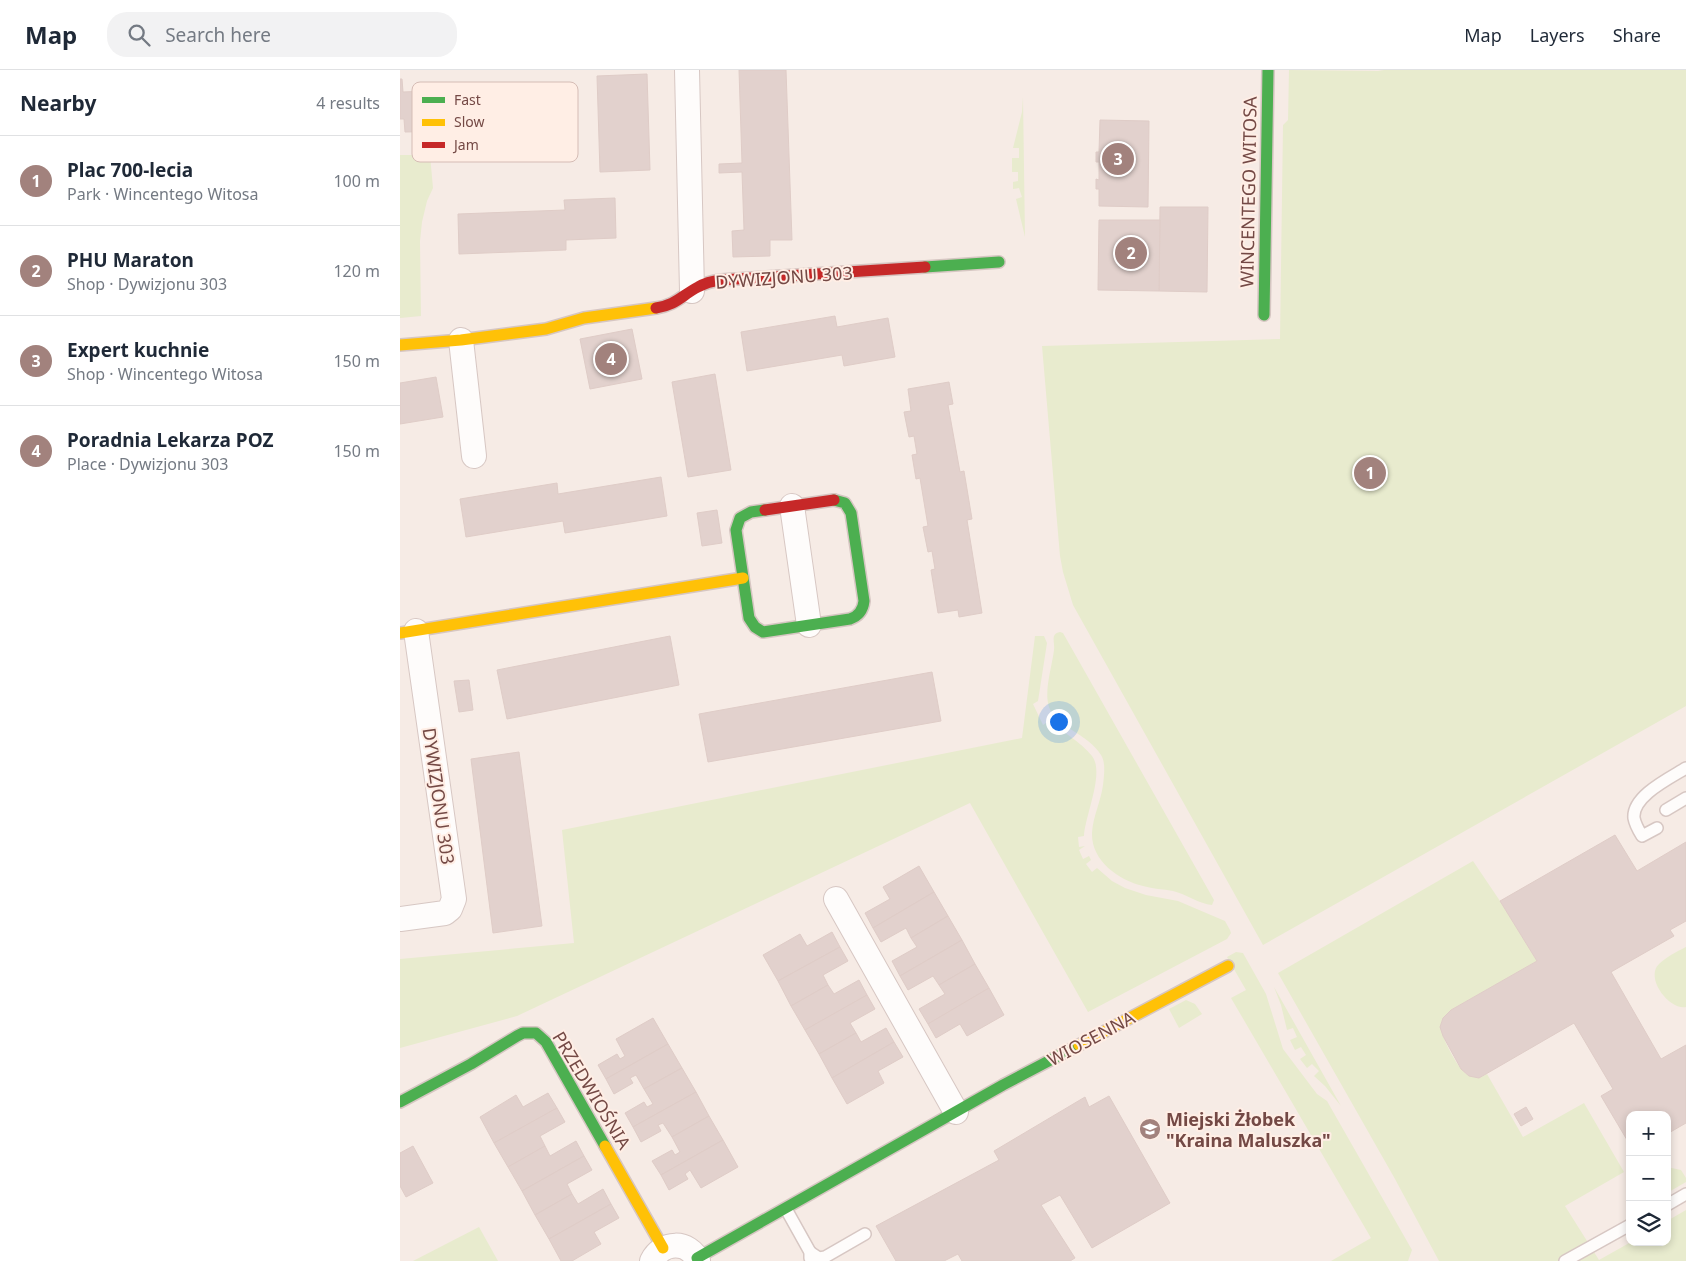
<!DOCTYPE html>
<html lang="en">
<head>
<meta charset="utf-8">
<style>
	body { margin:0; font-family:"Noto Sans",sans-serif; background:#f2f2f3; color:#1f2937 }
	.controls { position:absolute; right:15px; bottom:15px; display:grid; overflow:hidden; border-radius:10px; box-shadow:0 2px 8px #0003 }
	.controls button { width:45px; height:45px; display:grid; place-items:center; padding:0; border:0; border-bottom:1px solid #e0e1e3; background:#fff; color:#1f2937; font:25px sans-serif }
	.you { position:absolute; left:658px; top:651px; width:18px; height:18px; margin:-12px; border:4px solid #fff; border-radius:50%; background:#1a73e8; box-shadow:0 0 0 8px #1a73e833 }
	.badge { display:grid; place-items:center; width:32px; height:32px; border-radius:50%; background:#a2827d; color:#fff; font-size:16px; font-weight:700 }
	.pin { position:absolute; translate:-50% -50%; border:2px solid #fff; box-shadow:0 1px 5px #0006 }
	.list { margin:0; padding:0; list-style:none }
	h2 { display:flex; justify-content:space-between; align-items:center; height:65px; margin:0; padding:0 20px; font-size:21px }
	h2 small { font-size:16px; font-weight:400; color:#747a83 }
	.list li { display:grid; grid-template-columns:32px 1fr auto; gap:15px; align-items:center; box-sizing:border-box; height:90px; padding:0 20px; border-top:1px solid #e0e1e3 }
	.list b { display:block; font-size:19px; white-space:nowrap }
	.list p { margin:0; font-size:16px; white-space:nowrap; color:#747a83 }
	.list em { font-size:16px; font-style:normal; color:#747a83 }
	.icon { flex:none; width:28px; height:28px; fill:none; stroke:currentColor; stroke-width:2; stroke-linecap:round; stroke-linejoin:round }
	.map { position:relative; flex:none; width:1286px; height:1191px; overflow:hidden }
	header { display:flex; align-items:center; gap:30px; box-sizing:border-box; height:70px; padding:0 25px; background:#fff; border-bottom:1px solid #e0e1e3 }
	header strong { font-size:24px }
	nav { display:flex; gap:28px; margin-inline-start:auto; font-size:18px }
	.search { width:350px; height:45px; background:#f2f2f3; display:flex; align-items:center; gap:12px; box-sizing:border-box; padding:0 18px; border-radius:20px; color:#747a83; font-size:19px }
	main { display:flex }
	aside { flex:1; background:#fff }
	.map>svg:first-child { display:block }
	.green { fill:#e8ebce }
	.building { fill:#e2d1cd; stroke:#dfccc7 }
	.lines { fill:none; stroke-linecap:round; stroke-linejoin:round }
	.lane-casing { stroke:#d7c7c3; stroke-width:14 }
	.street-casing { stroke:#d7c7c3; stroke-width:26 }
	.fast-casing { stroke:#d6c6c2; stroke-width:14 }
	.slow-casing { stroke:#d6c6c2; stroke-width:14 }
	.jam-casing { stroke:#d6c6c2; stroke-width:14 }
	.lane { stroke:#fefcfb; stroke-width:11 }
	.street { stroke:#fefcfb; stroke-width:24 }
	.fast { stroke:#4caf50; stroke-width:11 }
	.slow { stroke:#ffc107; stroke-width:11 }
	.jam { stroke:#c62828; stroke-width:11 }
	.labels { text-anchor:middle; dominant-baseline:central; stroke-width:4; stroke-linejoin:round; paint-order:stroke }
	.street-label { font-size:18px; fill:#744945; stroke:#ffeee5 }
	.poi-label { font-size:18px; font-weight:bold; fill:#744945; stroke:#ffeee5; text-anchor:start }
	.key { fill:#ffeee5; stroke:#d5bcb5; stroke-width:1 }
	.key-label { font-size:14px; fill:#744945 }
</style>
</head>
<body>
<header>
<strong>Map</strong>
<div class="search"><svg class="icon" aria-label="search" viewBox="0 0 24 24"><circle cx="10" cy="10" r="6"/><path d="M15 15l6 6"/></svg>Search here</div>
<nav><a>Map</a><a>Layers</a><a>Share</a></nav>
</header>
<main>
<aside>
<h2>Nearby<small>4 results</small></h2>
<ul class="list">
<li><span class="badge">1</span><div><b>Plac 700-lecia</b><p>Park · Wincentego Witosa</p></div><em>100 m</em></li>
<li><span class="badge">2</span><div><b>PHU Maraton</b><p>Shop · Dywizjonu 303</p></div><em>120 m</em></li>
<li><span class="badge">3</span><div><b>Expert kuchnie</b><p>Shop · Wincentego Witosa</p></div><em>150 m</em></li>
<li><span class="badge">4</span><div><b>Poradnia Lekarza POZ</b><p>Place · Dywizjonu 303</p></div><em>150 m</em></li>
</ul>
</aside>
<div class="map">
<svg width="1286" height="1191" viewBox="0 0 1286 1191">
	<rect width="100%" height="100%" fill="#f6ebe5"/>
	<!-- green -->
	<g class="green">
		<path d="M889 0 978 1 984 0H1286V636L863 875 673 535 663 502 660 486 642 276 880 269 883 55 888 50Z"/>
		<path d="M623 27 625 167 616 129 622 127 619 118 613 119V112L618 111V102H612V88H619V78H613L622 42Z"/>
		<path d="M0 85H30L33 118 27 131 22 152 20 171 21 246 0 248Z"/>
		<path d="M660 562 663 563 814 830 812 835C799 834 786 824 773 821 763 819 753 819 743 816 718 810 691 790 692 763 693 746 701 731 703 715 704 705 706 693 701 685 689 664 651 655 648 633 645 618 652 596 654 580 655 572 650 564 660 562Z"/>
		<path d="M635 566H644L647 573 638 631 633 634 643 655 649 651C663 662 681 672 692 686 705 703 685 745 684 766L678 767 679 777 685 776 679 780 683 789 689 786 691 790 686 794 692 802 697 798 712 811 725 818 746 825 778 831 825 851 830 860 831 863 827 869 688 942 570 733 117 946 0 978V889L174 873 162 760 622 668Z"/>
		<path d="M1073 791 1100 831 1137 891 1051 940C1046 945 1040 949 1041 957 1041 966 1055 992 1062 1000 1066 1005 1073 1007 1079 1008L1087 1004 1123 1067 1184 1033 1224 1102 1165 1136 1199 1190 1231 1172H1267V1151L1286 1140V1191H1039L995 1109 878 903Z"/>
		<path d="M1286 877V937C1270 940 1249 913 1256 898 1260 890 1278 881 1286 877Z"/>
		<path d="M836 882 843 883 866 924 883 979 917 1024 927 1031 1012 1180 1008 1191H931L971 1168 831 928 846 920 827 887Z"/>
		<path d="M874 917 941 1036 925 1016 914 1006 919 1001 912 994 907 998 900 989 906 985 901 977 895 980 890 970 897 967 893 958 887 960 881 935Z"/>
		<path d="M786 930 795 934 802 944 779 958 769 939Z"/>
		<path d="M1267 1097 1281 1100 1286 1108V1112L1267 1123Z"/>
		<path d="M79 1157 98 1191H13Z"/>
	</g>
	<!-- building -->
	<g class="building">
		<path d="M339 0H386L392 170H370V186L333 187 332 161 344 160 342 102 319 103V94L342 93Z"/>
		<path d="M247 4 250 100 200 102 197 6Z"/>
		<path d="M0 9H2L3 22 53 20 54 61 5 62 4 49H0Z"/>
		<path d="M700 50 749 51 748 137 699 136V119H696V109L699 110V92H696V82H699Z"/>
		<path d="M215 128 216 168 166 170V180L59 184 58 144 165 140 164 130Z"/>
		<path d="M760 137H808L807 222 759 221Z"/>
		<path d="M699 150H760L759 221 698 220Z"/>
		<path d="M435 246 437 257 488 248 495 287 444 296 442 285 347 301 341 262Z"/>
		<path d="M232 259 242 309 190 319 180 269Z"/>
		<path d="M315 304 331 400 288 407 272 312Z"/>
		<path d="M36 307 43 347 0 354V313Z"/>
		<path d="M549 312 553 334 548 335 560 402 564 401 572 449 567 450 582 543 559 547 558 540 538 543 531 500 535 499 532 481 528 482 523 457 528 456 520 408 516 409 512 385 517 384 514 366 509 367 504 342 511 341 508 319Z"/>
		<path d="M261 407 267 446 165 463 163 451 66 467 60 429 157 413 158 424Z"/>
		<path d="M317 440 322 473 302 476 297 443Z"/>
		<path d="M270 566 279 615 107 649 97 600Z"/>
		<path d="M532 602 541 651 308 692 299 644Z"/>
		<path d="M69 610 73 640 59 642 54 611Z"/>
		<path d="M119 682 142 856 93 863 71 689Z"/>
		<path d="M1215 765 1237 801 1286 772V851L1270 860 1274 866 1211 902 1261 989 1286 975V1053L1267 1064V1045H1230V1075L1201 1026 1213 1019 1174 953 1079 1008 1069 1006 1061 999 1043 966 1040 957 1043 948 1051 940 1137 891 1100 831Z"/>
		<path d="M519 796 534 822 473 858 465 843 490 829 483 817Z"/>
		<path d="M534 822 548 846 511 868 506 858 481 872 473 858Z"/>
		<path d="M548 846 562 870 500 906 492 891 517 877 511 868Z"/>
		<path d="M432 862 440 877 378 911 363 885 400 864 407 876Z"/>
		<path d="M562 870 575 894 539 915 533 906 508 920 500 906Z"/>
		<path d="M440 877 448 891 423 905 428 915 391 936 378 911Z"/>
		<path d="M575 894 589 918 528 954 519 939 545 924 539 915Z"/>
		<path d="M459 910 467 925 405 960 391 936 428 915 434 924Z"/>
		<path d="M589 918 604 945 567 966 560 954 536 968 528 954Z"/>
		<path d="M467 925 475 939 450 953 456 963 419 984 405 960Z"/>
		<path d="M253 948 268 974 206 1009 198 995 217 984 220 989 225 986 216 969Z"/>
		<path d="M486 958 494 972 432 1008 419 984 456 963 461 972Z"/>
		<path d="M494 972 503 987 478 1001 484 1013 447 1034 432 1008Z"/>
		<path d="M268 974 282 998 244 1019 236 1005 230 1008 233 1013 214 1024 206 1009Z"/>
		<path d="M282 998 296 1022 233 1057 225 1043 244 1032 247 1037 253 1034 244 1019Z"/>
		<path d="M296 1022 309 1046 272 1067 263 1053 258 1055 261 1061 241 1072 233 1057Z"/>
		<path d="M148 1023 157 1038 94 1073 80 1047 116 1025 123 1037Z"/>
		<path d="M709 1026 770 1133 692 1178 660 1125 641 1135 675 1188 670 1191H562L558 1184 544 1191H496L476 1156 599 1090 594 1081 685 1027 689 1037Z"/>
		<path d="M1126 1037 1133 1049 1121 1056 1114 1044Z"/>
		<path d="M157 1038 165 1052 140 1066 145 1076 108 1097 94 1073Z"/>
		<path d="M309 1046 323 1070 261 1105 252 1091 272 1080 275 1085 280 1082 272 1067Z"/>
		<path d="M323 1070 338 1097 301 1118 290 1100 285 1104 288 1109 269 1120 261 1105Z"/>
		<path d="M176 1071 184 1086 122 1121 108 1097 145 1076 150 1086Z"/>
		<path d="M13 1076 33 1113 6 1127 0 1116V1083Z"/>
		<path d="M184 1086 192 1100 167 1114 172 1124 135 1145 122 1121Z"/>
		<path d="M203 1119 211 1134 149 1169 135 1145 172 1124 178 1134Z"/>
		<path d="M211 1134 219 1148 194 1162 201 1174 172 1191H161L149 1169Z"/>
	</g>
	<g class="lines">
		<!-- lane casing -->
		<g class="lane-casing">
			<g id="lane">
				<path d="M1266 740 1286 728"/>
				<path d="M1257 758 1242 766C1239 761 1235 754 1234 748 1232 726 1270 708 1286 698"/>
				<path d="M1267 1135 1286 1124"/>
				<path d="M386 1139 410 1182V1188"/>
				<path d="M410 1182 419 1188 425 1187 465 1164"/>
				<path d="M1165 1191 1230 1155"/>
			</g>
		</g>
		<!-- street casing -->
		<g class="street-casing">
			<g id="street">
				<path d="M287 0 292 221"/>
				<path d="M61 270 74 386"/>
				<path d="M392 436 409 555"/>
				<path d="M436 829 556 1042"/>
				<path d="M0 849 45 843 50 839 54 829 16 561"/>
				<path d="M252 1191C262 1171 289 1170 298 1191"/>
			</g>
		</g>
		<!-- fast casing -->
		<g class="fast-casing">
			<g id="fast">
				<path d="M525 197 599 192"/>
				<path d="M864 245 868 0"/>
				<path d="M365 440 351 442 340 448 336 460 349 548 355 557 363 562 450 549C459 546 463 540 464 531L451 443 445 433 434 430"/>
				<path d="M0 1032 71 994 117 966 123 963H136L146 972 205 1076"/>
				<path d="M297 1188 603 1015 679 975"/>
			</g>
		</g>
		<!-- slow casing -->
		<g class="slow-casing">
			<g id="slow">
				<path d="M0 275 61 270 146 259 184 248 256 238"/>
				<path d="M0 563 343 508"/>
				<path d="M679 975 828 896"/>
				<path d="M205 1076 263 1178"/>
			</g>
		</g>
		<!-- jam casing -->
		<g class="jam-casing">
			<g id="jam">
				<path d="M256 238C276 235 281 226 298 217 305 213 313 211 321 210L525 197"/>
				<path d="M365 440 434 430"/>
			</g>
		</g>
		<!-- lane -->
		<use href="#lane" class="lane"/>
		<!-- street -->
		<use href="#street" class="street"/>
		<!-- fast -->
		<use href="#fast" class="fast"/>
		<!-- slow -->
		<use href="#slow" class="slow"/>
		<!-- jam -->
		<use href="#jam" class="jam"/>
	</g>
	<!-- icons -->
	<defs>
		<g id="school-disc" transform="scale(1.125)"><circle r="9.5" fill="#a2827d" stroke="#ffeee5"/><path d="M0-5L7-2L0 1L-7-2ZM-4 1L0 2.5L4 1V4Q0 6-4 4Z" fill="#fff"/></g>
	</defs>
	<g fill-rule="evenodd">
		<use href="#school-disc" x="750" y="1059"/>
	</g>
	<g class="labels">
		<!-- street labels -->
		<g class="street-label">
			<text transform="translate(848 122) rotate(-89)">WINCENTEGO WITOSA</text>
			<text transform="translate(384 207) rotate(-4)">DYWIZJONU 303</text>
			<text transform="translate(39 726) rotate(82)">DYWIZJONU 303</text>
			<text transform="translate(691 968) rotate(-28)">WIOSENNA</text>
			<text transform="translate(192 1020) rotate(59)">PRZEDWIOŚNIA</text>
		</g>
		<!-- poi labels -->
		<g class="poi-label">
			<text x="766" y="1049">Miejski Żłobek<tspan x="766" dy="21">"Kraina Maluszka"</tspan></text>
		</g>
	</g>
	<!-- legend -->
	<rect x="12" y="12" width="166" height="80" rx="8" class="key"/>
	<rect x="22" y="27" width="23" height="6" fill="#4caf50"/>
	<rect x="22" y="49" width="23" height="7" fill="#ffc107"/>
	<rect x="22" y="72" width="23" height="6" fill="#c62828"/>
	<g class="key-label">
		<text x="54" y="35">Fast</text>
		<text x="54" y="57">Slow</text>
		<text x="54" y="80">Jam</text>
	</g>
</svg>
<div class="controls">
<button>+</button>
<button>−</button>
<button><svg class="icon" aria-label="layers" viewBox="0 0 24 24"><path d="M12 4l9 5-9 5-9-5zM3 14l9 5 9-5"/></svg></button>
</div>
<div class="you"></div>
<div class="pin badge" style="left:970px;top:403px">1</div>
<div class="pin badge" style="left:731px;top:183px">2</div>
<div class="pin badge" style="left:718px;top:89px">3</div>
<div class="pin badge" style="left:211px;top:289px">4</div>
</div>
</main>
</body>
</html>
